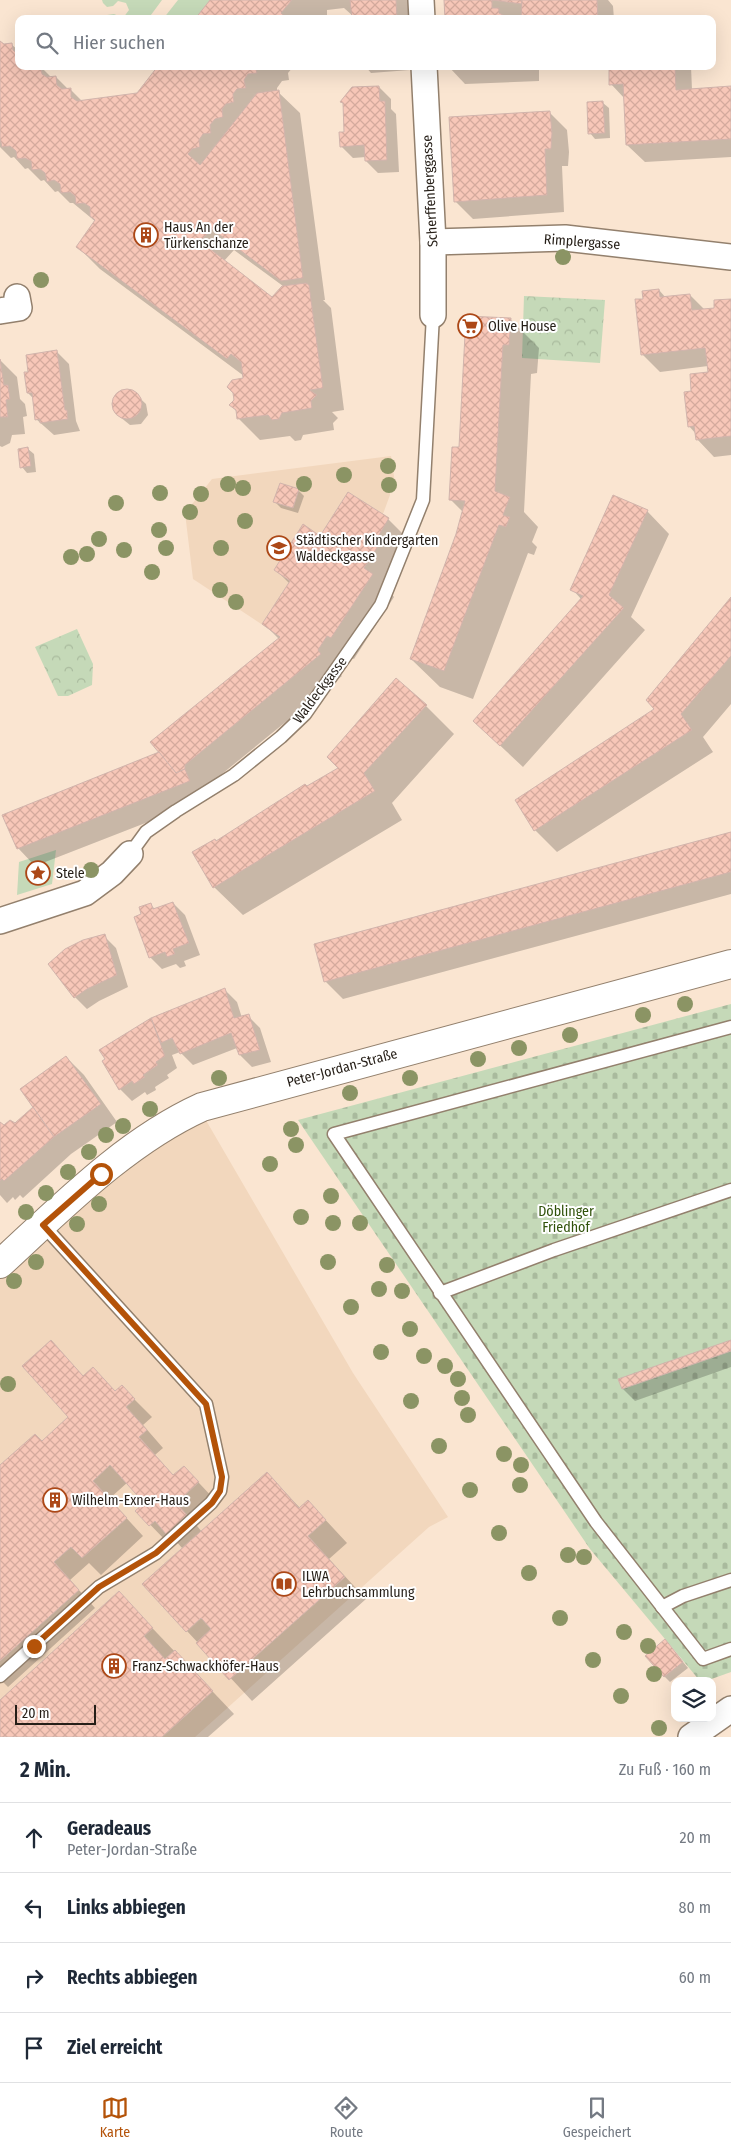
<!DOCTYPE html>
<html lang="de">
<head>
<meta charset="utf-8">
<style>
	body { margin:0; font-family:"Fira Sans Condensed",sans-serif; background:#f6f6f7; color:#1f2937 }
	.controls { position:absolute; right:15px; bottom:15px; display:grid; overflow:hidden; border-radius:10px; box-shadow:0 5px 20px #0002 }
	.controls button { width:45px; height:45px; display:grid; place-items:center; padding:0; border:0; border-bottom:1px solid #e0e1e3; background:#fff; color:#1f2937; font:25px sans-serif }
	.scale { position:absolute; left:15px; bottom:12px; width:81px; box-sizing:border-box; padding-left:5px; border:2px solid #251e17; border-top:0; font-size:14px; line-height:18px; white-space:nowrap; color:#251e17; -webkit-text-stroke:4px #fff; paint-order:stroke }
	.stop { position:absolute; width:15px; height:15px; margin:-11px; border:4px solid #b45309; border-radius:50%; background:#fff }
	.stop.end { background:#b45309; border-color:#fff; box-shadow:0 1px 5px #0008 }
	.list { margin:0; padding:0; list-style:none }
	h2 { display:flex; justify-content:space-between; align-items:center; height:65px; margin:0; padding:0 20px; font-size:21px }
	h2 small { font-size:16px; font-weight:400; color:#747a83 }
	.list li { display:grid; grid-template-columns:32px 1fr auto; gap:15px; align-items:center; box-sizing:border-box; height:70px; padding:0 20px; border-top:1px solid #e0e1e3 }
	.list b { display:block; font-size:19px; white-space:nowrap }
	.list p { margin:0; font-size:16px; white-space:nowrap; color:#747a83 }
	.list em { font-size:16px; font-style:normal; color:#747a83 }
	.icon { flex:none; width:28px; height:28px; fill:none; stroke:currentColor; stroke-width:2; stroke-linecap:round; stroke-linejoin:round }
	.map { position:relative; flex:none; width:731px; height:1737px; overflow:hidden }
	.search { position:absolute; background:#fff; box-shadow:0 5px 20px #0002; left:15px; right:15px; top:15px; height:55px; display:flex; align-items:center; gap:12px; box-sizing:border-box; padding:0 18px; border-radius:10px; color:#747a83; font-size:19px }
	.sheet { height:345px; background:#fff }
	nav { display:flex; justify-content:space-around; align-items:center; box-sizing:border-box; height:70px; border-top:1px solid #e0e1e3; background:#fff; font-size:14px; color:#747a83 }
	nav a { display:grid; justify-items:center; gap:2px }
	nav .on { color:#b45309 }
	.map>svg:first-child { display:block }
	.built { fill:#f2d7bd }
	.grass { fill:#c5d9b8 }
	.forest { fill:url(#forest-crowns) }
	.cemetery { fill:url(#cemetery-stones) }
	.shadow { fill:#0003; fill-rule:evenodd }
	.building { fill:url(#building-cross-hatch); stroke:#d1b4ac }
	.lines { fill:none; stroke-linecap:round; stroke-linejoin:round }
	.service-casing { stroke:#93806d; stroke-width:15 }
	.minor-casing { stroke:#93806d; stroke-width:28 }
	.tertiary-casing { stroke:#93806d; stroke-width:30 }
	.service { stroke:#fff; stroke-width:12 }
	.minor { stroke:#fff; stroke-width:25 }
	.tertiary { stroke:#fff; stroke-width:28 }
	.tree { fill:#8b9464 }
	.route { stroke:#b45309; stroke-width:6 }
	.labels { text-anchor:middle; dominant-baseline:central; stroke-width:4; stroke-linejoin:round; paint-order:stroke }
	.street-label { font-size:14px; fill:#251e17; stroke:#fff }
	.poi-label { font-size:14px; fill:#251e17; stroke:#fff; text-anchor:start }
	.park-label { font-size:14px; fill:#30520a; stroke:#fff }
</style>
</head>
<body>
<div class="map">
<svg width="731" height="1737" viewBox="0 0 731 1737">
	<defs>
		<pattern id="forest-crowns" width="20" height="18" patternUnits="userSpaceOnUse" patternTransform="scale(1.25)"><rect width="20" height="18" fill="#c5d9b8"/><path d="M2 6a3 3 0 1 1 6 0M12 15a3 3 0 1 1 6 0" fill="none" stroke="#a9ba9d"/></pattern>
		<pattern id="cemetery-stones" width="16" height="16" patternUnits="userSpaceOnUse" patternTransform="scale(1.25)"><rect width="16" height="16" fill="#c5d9b8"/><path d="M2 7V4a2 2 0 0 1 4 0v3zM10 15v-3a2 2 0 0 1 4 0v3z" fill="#a9ba9d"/></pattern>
		<pattern id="building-cross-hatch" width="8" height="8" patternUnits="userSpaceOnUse" patternTransform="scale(1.25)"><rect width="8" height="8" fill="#f7c7b8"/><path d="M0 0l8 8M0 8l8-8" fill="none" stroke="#d4aa9d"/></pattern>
	</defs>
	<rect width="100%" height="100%" fill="#fae5d1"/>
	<!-- built -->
	<g class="built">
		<path d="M391 456 395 483 389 485 390 495 383 514 389 518 302 651 193 579 185 513 212 479Z"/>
		<path d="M200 1110 353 1373 448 1517 429 1527 195 1737H0V1265Z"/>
	</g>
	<!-- grass -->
	<g class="grass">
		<path d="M102 0H162L148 19H105L107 15 114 14 123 18 129 10 126 3 118 1 113 6 107 7 103 3Z"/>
		<path d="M178 0H210L195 19H163Z"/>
		<path d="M56 850 52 884 17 895 19 862Z"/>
	</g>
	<!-- forest -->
	<g class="forest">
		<path d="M524 296 605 300 600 363 522 358Z"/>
		<path d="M77 629 93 664 92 685 68 696H58L35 647Z"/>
	</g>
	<!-- cemetery -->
	<path class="cemetery" d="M731 1004V1672L706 1681H700L590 1549 298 1120Z"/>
	<!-- shadow -->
	<g class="shadow">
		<path d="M211 0H412L413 19H353V16L344 8 327 10V15L314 19H196Z"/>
		<path d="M445 0H608L613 6 614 19H522L509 17V19H446Z"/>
		<path d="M0 42 3 45 11 44 19 51V66L41 67 52 78 56 77 68 89H70L83 102 138 94 159 66H297L293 67 288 73 289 80 282 81 277 88V91L300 113 325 300H323L331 308 344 410 332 412 338 418 333 423 334 430 303 435 301 440 295 441 290 436 260 440 238 418 237 412 231 405 244 379V376L100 269 78 247 96 222 73 203H70L58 191 55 192 44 180 41 181 28 168 25 169 14 157 11 158 0 147ZM234 250 283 286 272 298 224 261Z"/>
		<path d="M365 66H410V70L371 73Z"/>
		<path d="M448 66H539V81L465 84Z"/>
		<path d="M610 66H691L692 90 731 87V157L645 162 627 145 625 99 611 84Z"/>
		<path d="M379 87 391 99V109L396 114 399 172 378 173 366 161V157L353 158 341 146 345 133 344 104 342 102Z"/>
		<path d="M603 103 609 108 610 138 595 139 590 133Z"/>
		<path d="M550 113 567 130 569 152 568 166H562L564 212 473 219 455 201Z"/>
		<path d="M659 290 666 298 690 295 705 310 716 309 731 301V455L714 457 697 439 696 434 689 426 693 392 709 373 708 366 660 372 642 354 644 300Z"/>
		<path d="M510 319 539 348 537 373 531 374 524 512 538 527 532 542 537 547 534 555 528 553 473 699 440 687 411 659 457 535 463 512 451 500Z"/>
		<path d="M57 352 69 364 76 421 80 431 54 435 36 419 34 399 28 393 30 373Z"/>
		<path d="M0 360 17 377 20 399 25 404 27 416 23 417 25 434 12 435 10 443 2 447 0 446Z"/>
		<path d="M131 390 146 404 148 415 141 424 130 425 114 412 112 401 119 392Z"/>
		<path d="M28 449 34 454 36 472 27 473 22 467Z"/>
		<path d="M298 490 304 496 298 513 281 508 275 502Z"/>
		<path d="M348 494 388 519 410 541 387 589 394 597 354 659 349 657 339 673 342 676 206 787 207 799 35 866 18 848 161 753 279 639 264 624 290 584 276 570 321 538Z"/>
		<path d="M647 511 669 534 631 617 645 630 523 767 474 721 582 600 572 589Z"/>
		<path d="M731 599V704L703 737 713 752 557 852 535 830 517 800 656 709Z"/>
		<path d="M426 706 454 734 392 803 402 820 243 915 214 887 217 842 339 768Z"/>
		<path d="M731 833V894L343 999 325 981Z"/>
		<path d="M173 903 185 915 200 955 184 961 186 966 180 968 176 964 162 969 150 957V904L156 910Z"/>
		<path d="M104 936 116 948 128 987 99 1001 87 1009 75 997Z"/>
		<path d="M225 990 237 1002 242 1018 248 1016 260 1028 271 1062 252 1067 240 1055 237 1048 193 1065 180 1052 172 1055 177 1068 167 1075 169 1078 155 1087 156 1090 147 1095 145 1092 132 1101 120 1089 151 1019Z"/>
		<path d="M66 1057 84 1075 117 1122 71 1154 23 1198 20 1195 15 1200 13 1197 7 1203 0 1195V1124L4 1127 15 1125 34 1107Z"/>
		<path d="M51 1341 84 1377 93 1368 116 1392 122 1387 152 1417 143 1425 163 1448 155 1455 174 1476 184 1467 215 1500 193 1521 202 1532 267 1473 300 1508 308 1501 347 1543 329 1559 366 1599 252 1701 187 1631 183 1549 173 1538 168 1543 137 1511 146 1503 128 1482 109 1499 143 1536 101 1575 89 1563 70 1580 95 1608 8 1687 0 1679V1467L42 1442 70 1417Z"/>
		<path d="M731 1341V1367L635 1401 623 1389 620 1380Z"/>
		<path d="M119 1593 234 1714 208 1737H0V1701Z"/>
		<path d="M671 1647 688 1668 670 1682 664 1676Z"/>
	</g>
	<!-- building -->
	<g class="building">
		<path d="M210 0H292L281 13 288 19H195Z"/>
		<path d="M350 0H396L397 18 352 19Z"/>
		<path d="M444 0H522V4L492 0V8H499V13L505 16V19H445Z"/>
		<path d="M522 0H597L598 19H521Z"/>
		<path d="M0 41 4 44 12 43 13 50 19 55V66H41L42 74 47 77 56 76 57 85 62 89 71 88V97L77 101 137 93 158 66H255L257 73 248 74 244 80 246 88 237 89 233 94 234 102 226 104 222 109 223 117 215 119 210 125 211 133 203 134 199 140 200 147 192 149 188 154 200 165 257 93 279 90 303 278 281 281 212 229 200 241 272 297 282 286 306 283 309 285 323 388 310 390 317 395 311 401 312 408 282 413 279 419 272 420 268 415 237 419 236 410 229 405 234 400 233 393 227 387 232 380 243 378 241 362 231 354 227 359 76 247 95 220 90 216V207L84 203 76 204 75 196 70 192 61 193 60 184 54 180 47 182 45 173 40 169 32 170 31 161 25 158 17 159 16 151 10 146 2 147 0 138Z"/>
		<path d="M609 66H675L676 90 731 86V139L626 145 623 84 609 85Z"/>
		<path d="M379 86 380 101H385L387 160 365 161 364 145 340 147 339 132H344L343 103 340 102 352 87Z"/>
		<path d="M603 101 605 133 588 134 587 102Z"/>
		<path d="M550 111 552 133 551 149H545L547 195 454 202 449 117Z"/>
		<path d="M659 289 660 297 690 294 692 310 714 308V300L731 299V436L696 440 694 426 688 427 684 392 691 391 690 374 708 372 705 348 641 355 635 299H643L642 291Z"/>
		<path d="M466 316 511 318 509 345H503L495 491 510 497 503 515 510 517 506 527 499 525 444 671 410 659 456 534 465 501 449 500 452 447H459Z"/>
		<path d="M57 350 65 410H67L68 419 40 423V419L35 420 32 393H27L24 372H28L26 355Z"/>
		<path d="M0 359 4 385H8L10 399 6 400 8 417H0Z"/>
		<circle cx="127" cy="404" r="15"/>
		<path d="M28 447 31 466 20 468 18 449Z"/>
		<path d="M280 483 299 489 293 508 273 502Z"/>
		<path d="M348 492 389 518 376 540 380 543 364 568 373 574 331 638 327 636 318 650 321 654 185 765V769L176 773 150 742 280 637 262 624 290 581 274 570 303 524 320 536Z"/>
		<path d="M613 495 648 510 609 595 624 608 500 746 473 721 583 596 570 590Z"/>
		<path d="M731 597V656L681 714 692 730 534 831 515 800 654 709 646 700Z"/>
		<path d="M396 678 427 705 364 773 375 791 213 888 192 852 215 839 216 841 305 784 307 786 338 768 327 757Z"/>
		<path d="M159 752 176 773 185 769 190 781 17 849 2 815Z"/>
		<path d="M731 832V872L324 982 314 944Z"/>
		<path d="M173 902 189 943 173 949 175 954 167 957 165 952 149 958 134 917 141 914 139 907 151 903 153 909Z"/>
		<path d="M105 934 117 975 87 989 74 998 48 964 65 949 83 940Z"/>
		<path d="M225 988 234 1018 249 1014 260 1050 239 1055 231 1033 180 1054 172 1038 161 1043 151 1018Z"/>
		<path d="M151 1018 165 1056 156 1062 158 1065 143 1075 145 1077 134 1084 132 1081 119 1090 102 1061 105 1059 99 1050Z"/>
		<path d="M66 1056 101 1104 54 1137 20 1089Z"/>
		<path d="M33 1107 54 1137 4 1181 2 1179 0 1181V1122L4 1125 10 1120 15 1123Z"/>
		<path d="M51 1340 83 1376 93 1367 115 1391 122 1385 135 1399 126 1407 147 1430 139 1437 173 1475 184 1466 199 1482 176 1503 187 1515 166 1534 155 1521 149 1526 135 1511 144 1503 110 1465 93 1481 127 1518 82 1558 71 1547 54 1562 79 1590 0 1661V1465L35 1434 42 1441 68 1417 22 1366Z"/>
		<path d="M731 1340V1351L622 1389 618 1379Z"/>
		<path d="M267 1472 299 1508 308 1500 326 1520 308 1536 345 1577 229 1680 196 1643 211 1629 201 1618 186 1632 142 1584Z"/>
		<path d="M119 1591 153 1628 144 1636 165 1659 175 1650 213 1691 162 1737H0V1700Z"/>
		<path d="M665 1639 683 1662 664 1677 645 1656Z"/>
	</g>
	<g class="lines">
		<!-- service casing -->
		<g class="service-casing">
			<g id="service">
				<path d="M130 854 146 832 176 811 234 775 281 737 305 714 381 605 423 500 433 315"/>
				<path d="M731 1027 334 1134 596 1522 703 1659 731 1649"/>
				<path d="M440 1293 554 1250 731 1190"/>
				<path d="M662 1607 683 1596 731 1580"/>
				<path d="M0 1676 99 1587 156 1553 211 1503 220 1491 222 1477 206 1404 43 1225"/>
			</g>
		</g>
		<!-- minor casing -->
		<g class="minor-casing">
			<g id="minor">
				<path d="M421 0 422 19"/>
				<path d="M424 66 433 242V315"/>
				<path d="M433 242 565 238 731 257"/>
				<path d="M0 311 19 308 17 297"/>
				<path d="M0 921 85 893 112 873 130 854"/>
				<path d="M691 1737 731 1709"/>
			</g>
		</g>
		<!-- tertiary casing -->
		<g class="tertiary-casing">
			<path id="tertiary" d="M0 1264C61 1208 125 1142 202 1107L731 964"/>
		</g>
		<!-- service -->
		<use href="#service" class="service"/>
		<!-- minor -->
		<use href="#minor" class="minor"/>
		<!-- tertiary -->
		<use href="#tertiary" class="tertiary"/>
	</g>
	<!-- trees -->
	<g class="tree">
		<circle cx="563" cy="257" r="8"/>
		<circle cx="41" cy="280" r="8"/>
		<circle cx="388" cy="466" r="8"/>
		<circle cx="344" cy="475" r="8"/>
		<circle cx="228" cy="484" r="8"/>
		<circle cx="304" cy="484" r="8"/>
		<circle cx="389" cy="485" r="8"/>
		<circle cx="243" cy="488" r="8"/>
		<circle cx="160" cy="493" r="8"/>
		<circle cx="201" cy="494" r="8"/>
		<circle cx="116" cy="503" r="8"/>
		<circle cx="190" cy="512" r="8"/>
		<circle cx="245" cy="521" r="8"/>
		<circle cx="159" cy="530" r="8"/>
		<circle cx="99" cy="539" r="8"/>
		<circle cx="166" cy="548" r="8"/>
		<circle cx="221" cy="548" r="8"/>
		<circle cx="124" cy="550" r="8"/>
		<circle cx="87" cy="554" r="8"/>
		<circle cx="71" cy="557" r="8"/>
		<circle cx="152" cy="572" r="8"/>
		<circle cx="220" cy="590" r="8"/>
		<circle cx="236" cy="602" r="8"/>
		<circle cx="91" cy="870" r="8"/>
		<circle cx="685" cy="1004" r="8"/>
		<circle cx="643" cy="1015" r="8"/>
		<circle cx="570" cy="1035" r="8"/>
		<circle cx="519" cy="1048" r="8"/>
		<circle cx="478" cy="1059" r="8"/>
		<circle cx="219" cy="1078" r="8"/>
		<circle cx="410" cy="1078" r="8"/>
		<circle cx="350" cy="1093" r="8"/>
		<circle cx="150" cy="1109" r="8"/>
		<circle cx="123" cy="1126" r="8"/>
		<circle cx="291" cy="1129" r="8"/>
		<circle cx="106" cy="1135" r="8"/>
		<circle cx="296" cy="1145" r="8"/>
		<circle cx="89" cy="1152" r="8"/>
		<circle cx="270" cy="1164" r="8"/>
		<circle cx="68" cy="1172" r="8"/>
		<circle cx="46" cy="1193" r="8"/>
		<circle cx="331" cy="1196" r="8"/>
		<circle cx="99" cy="1204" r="8"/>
		<circle cx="26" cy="1212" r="8"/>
		<circle cx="301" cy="1217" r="8"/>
		<circle cx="333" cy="1223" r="8"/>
		<circle cx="360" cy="1223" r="8"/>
		<circle cx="77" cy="1224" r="8"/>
		<circle cx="36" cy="1262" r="8"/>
		<circle cx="328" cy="1262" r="8"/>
		<circle cx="387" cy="1265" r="8"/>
		<circle cx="14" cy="1281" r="8"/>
		<circle cx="379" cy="1289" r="8"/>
		<circle cx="402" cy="1291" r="8"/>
		<circle cx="351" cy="1307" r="8"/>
		<circle cx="410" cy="1329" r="8"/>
		<circle cx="381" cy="1352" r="8"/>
		<circle cx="424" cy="1356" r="8"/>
		<circle cx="445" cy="1366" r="8"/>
		<circle cx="458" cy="1379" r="8"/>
		<circle cx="8" cy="1384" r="8"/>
		<circle cx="462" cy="1398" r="8"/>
		<circle cx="411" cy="1401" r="8"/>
		<circle cx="468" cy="1415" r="8"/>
		<circle cx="439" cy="1446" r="8"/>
		<circle cx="504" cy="1454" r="8"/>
		<circle cx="521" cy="1465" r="8"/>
		<circle cx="520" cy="1485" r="8"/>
		<circle cx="470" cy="1490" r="8"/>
		<circle cx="499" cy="1533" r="8"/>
		<circle cx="568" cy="1555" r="8"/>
		<circle cx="584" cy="1557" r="8"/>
		<circle cx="529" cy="1573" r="8"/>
		<circle cx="560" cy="1618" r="8"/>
		<circle cx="624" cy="1632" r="8"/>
		<circle cx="648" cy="1646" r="8"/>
		<circle cx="593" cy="1660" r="8"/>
		<circle cx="654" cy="1674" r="8"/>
		<circle cx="621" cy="1696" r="8"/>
		<circle cx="659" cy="1728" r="8"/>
	</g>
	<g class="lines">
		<!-- route -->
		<path class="route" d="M34 1646 99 1587 156 1553 212 1503 220 1491 222 1477 206 1404 43 1225 101 1174"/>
	</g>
	<!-- icons -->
	<defs>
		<g id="building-ring" transform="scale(1.25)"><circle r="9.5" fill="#fff" stroke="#ac4817" stroke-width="1.5"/><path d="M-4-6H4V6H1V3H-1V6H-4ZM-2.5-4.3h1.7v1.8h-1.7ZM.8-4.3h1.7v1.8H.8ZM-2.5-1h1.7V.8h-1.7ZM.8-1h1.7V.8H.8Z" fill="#ac4817"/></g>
		<g id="supermarket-ring" transform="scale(1.25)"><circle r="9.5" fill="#fff" stroke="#ac4817" stroke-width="1.5"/><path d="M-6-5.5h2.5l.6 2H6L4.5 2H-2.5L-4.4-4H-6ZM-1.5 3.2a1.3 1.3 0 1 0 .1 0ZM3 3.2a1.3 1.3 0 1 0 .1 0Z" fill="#ac4817"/></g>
		<g id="school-ring" transform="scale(1.25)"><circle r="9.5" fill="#fff" stroke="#ac4817" stroke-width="1.5"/><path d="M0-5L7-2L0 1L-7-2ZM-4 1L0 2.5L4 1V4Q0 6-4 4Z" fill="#ac4817"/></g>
		<g id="sight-ring" transform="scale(1.25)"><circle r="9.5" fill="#fff" stroke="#ac4817" stroke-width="1.5"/><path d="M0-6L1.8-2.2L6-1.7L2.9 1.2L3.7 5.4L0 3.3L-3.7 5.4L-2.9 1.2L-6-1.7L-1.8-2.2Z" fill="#ac4817"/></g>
		<g id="library-ring" transform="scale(1.25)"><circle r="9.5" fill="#fff" stroke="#ac4817" stroke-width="1.5"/><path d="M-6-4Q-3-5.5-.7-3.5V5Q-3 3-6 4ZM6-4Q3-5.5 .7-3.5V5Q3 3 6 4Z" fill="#ac4817"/></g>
	</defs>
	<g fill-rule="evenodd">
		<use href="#building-ring" x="146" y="235"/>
		<use href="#supermarket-ring" x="470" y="326"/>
		<use href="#school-ring" x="279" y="548"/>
		<use href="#sight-ring" x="38" y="873"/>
		<use href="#building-ring" x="55" y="1500"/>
		<use href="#library-ring" x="284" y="1584"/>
		<use href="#building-ring" x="114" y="1666"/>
	</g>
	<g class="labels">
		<!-- street labels -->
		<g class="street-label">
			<text transform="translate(430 191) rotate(-93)">Scherffenberggasse</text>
			<text transform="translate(582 242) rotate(4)">Rimplergasse</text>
			<text transform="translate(320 690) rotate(-53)">Waldeckgasse</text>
			<text transform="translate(342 1068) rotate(-15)">Peter-Jordan-Straße</text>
		</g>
		<!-- poi labels -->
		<g class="poi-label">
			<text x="164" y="227">Haus An der<tspan x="164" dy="16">Türkenschanze</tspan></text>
			<text x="488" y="326">Olive House</text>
			<text x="296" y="540">Städtischer Kindergarten<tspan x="296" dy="16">Waldeckgasse</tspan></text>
			<text x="56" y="873">Stele</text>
			<text x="72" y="1500">Wilhelm-Exner-Haus</text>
			<text x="302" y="1576">ILWA<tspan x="302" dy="16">Lehrbuchsammlung</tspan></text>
			<text x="132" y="1666">Franz-Schwackhöfer-Haus</text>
		</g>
		<!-- park labels -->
		<g class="park-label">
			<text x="566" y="1211">Döblinger<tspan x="566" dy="16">Friedhof</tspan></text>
		</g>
	</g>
</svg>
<div class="controls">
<button><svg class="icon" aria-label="layers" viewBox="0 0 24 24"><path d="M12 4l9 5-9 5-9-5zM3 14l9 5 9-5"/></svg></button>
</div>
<div class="scale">20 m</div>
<div class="stop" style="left:101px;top:1174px"></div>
<div class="stop end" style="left:34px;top:1646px"></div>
<div class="search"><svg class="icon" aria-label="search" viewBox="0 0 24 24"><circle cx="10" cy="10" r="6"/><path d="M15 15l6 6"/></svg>Hier suchen</div>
</div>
<section class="sheet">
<h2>2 Min.<small>Zu Fuß · 160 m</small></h2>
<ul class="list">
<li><svg class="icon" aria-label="ahead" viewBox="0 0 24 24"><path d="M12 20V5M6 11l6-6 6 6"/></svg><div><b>Geradeaus</b><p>Peter-Jordan-Straße</p></div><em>20 m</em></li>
<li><svg class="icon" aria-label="left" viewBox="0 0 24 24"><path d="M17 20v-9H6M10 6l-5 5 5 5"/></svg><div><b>Links abbiegen</b></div><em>80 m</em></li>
<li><svg class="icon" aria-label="right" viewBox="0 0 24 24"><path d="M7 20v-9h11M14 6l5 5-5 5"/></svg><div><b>Rechts abbiegen</b></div><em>60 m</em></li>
<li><svg class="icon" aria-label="arrive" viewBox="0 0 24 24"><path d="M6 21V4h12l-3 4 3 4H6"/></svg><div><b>Ziel erreicht</b></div></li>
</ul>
</section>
<nav>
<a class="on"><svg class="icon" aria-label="map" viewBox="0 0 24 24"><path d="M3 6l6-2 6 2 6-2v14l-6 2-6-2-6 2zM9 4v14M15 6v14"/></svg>Karte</a>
<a><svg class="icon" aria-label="directions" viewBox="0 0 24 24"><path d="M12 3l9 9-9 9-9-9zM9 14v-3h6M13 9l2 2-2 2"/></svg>Route</a>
<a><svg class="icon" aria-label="saved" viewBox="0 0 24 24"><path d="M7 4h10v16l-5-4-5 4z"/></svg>Gespeichert</a>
</nav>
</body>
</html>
